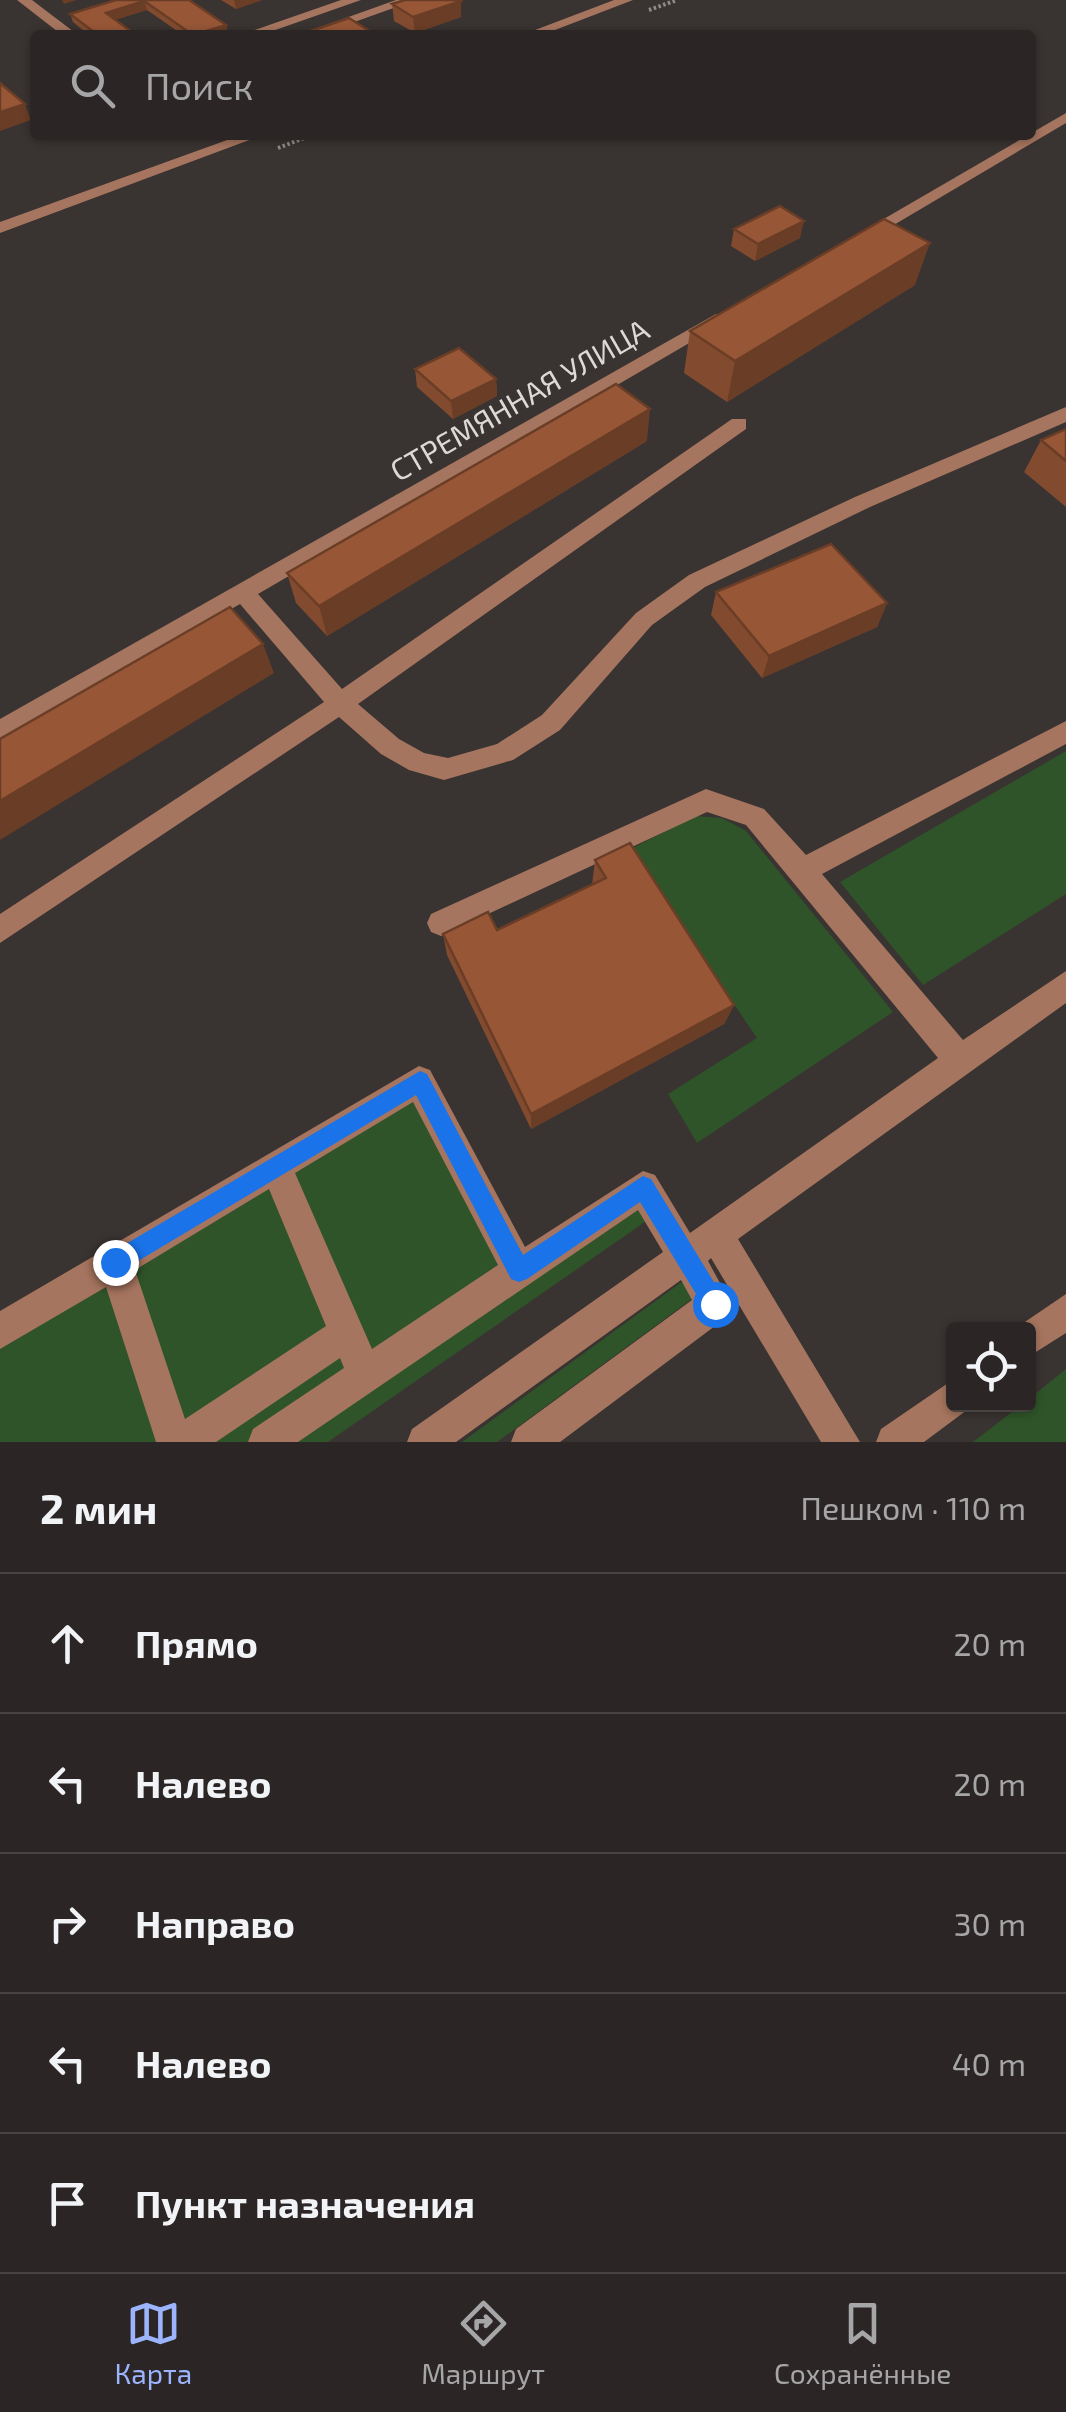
<!DOCTYPE html>
<html lang="ru">
<head>
<meta charset="utf-8">
<style>
	body { margin:0; font-family:"Exo 2",sans-serif; background:#332e2d; color:#f1f3f6 }
	.controls { position:absolute; right:30px; bottom:30px; display:grid; overflow:hidden; border-radius:10px; box-shadow:0 2px 8px #0004 }
	.controls button { width:90px; height:90px; display:grid; place-items:center; padding:0; border:0; border-bottom:2px solid #474342; background:#2b2625; color:#f1f3f6; font:50px sans-serif }
	.stop { position:absolute; width:30px; height:30px; margin:-22px; border:8px solid #1a73e8; border-radius:50%; background:#fff }
	.stop.end { background:#1a73e8; border-color:#fff; box-shadow:0 2px 10px #0008 }
	.list { margin:0; padding:0; list-style:none }
	h2 { display:flex; justify-content:space-between; align-items:center; height:130px; margin:0; padding:0 40px; font-size:42px }
	h2 small { font-size:32px; font-weight:400; color:#a6a5a7 }
	.list li { display:grid; grid-template-columns:65px 1fr auto; gap:30px; align-items:center; box-sizing:border-box; height:140px; padding:0 40px; border-top:2px solid #474342 }
	.list b { display:block; font-size:38px; white-space:nowrap }
	.list em { font-size:32px; font-style:normal; color:#a6a5a7 }
	.icon { flex:none; width:55px; height:55px; fill:none; stroke:currentColor; stroke-width:2; stroke-linecap:round; stroke-linejoin:round }
	.map { position:relative; flex:none; width:1066px; height:1442px; overflow:hidden }
	.search { position:absolute; background:#2b2625; box-shadow:0 2px 8px #0004; left:30px; right:30px; top:30px; height:110px; display:flex; align-items:center; gap:25px; box-sizing:border-box; padding:0 35px; border-radius:10px; color:#a6a5a7; font-size:38px }
	.sheet { height:830px; background:#2b2625 }
	nav { display:flex; justify-content:space-around; align-items:center; box-sizing:border-box; height:140px; border-top:2px solid #474342; background:#2b2625; font-size:28px; color:#a6a5a7 }
	nav a { display:grid; justify-items:center; gap:5px }
	nav .on { color:#9bb4fd }
	.map>svg:first-child { display:block }
	.green { fill:#2f5429 }
	.lines { fill:none; stroke-linecap:round; stroke-linejoin:round }
	.path { stroke:#918c8a; stroke-width:4; stroke-dasharray:2.5 2.5; stroke-linecap:butt }
	.minor { fill:#a6755f; fill-rule:evenodd }
	.wall { fill:#824b2f }
	.shaded-wall { fill:#6a3d26 }
	.building { fill:#975737; stroke:#6a3d26; stroke-width:2.5 }
	.route { fill:#1a73e8 }
	.labels { text-anchor:middle; dominant-baseline:central; stroke-width:8; stroke-linejoin:round; paint-order:stroke }
	.street-label { font-size:30px; fill:#ddd9d7; stroke:#393331 }
</style>
</head>
<body>
<div class="map">
<svg width="1066" height="1442" viewBox="0 0 1066 1442">
	<rect width="100%" height="100%" fill="#393331"/>
	<!-- green -->
	<g class="green">
		<path d="M1066 751V894L923 985 840 882Z"/>
		<path d="M695 816 722 818 746 831 893 1012 697 1143 668 1094 757 1038 629 850Z"/>
		<path d="M413 1092 505 1270 370 1361 287 1167Z"/>
		<path d="M269 1175 333 1329 181 1428 124 1261Z"/>
		<path d="M646 1200 655 1215 328 1442H294Z"/>
		<path d="M690 1276 700 1293 497 1442H462Z"/>
		<path d="M107 1278 164 1442H0V1344Z"/>
		<path d="M339 1351 349 1375 247 1442H200Z"/>
		<path d="M1066 1369V1442H973L1021 1405 1028 1404 1029 1399Z"/>
	</g>
	<g class="lines">
		<!-- path -->
		<g class="path">
			<path d="M649 10 677 0"/>
			<path d="M278 148 312 135"/>
		</g>
		<!-- minor -->
		<g class="minor">
			<path d="M17 0H32L78 35H62Z"/>
			<path d="M341 0H361L261 35H240Z"/>
			<path d="M396 0H416L318 35H298Z"/>
			<path d="M614 0H633L542 35H522Z"/>
			<path d="M1066 113V123L865 242 851 238Z"/>
			<path d="M241 135H263L0 233V222Z"/>
			<path d="M716 314 722 316V324L258 594 342 689 732 419H746V429L358 704 399 739 424 753 448 758 497 744 542 715 636 613 689 575 855 497 1066 407V422L870 507 705 587 652 625 560 730 513 760 444 780 409 770 381 754 339 717 0 943V914L324 702 240 604 0 742V719Z"/>
			<path d="M1066 721V744L822 874 963 1040 1066 971V1003L738 1239 860 1442H821L711 1258 708 1261 732 1305 727 1317 560 1442H511L516 1429 692 1300 681 1280 456 1442H407L412 1429 663 1252 638 1210 298 1442H248L253 1429 344 1368 340 1358 216 1442H156L106 1287 0 1349V1311L419 1066 430 1070 525 1247 643 1171 655 1175 690 1233 938 1058 746 825 707 812 441 936 431 932 427 923 431 914 706 789 764 809 806 855ZM413 1102 498 1265 372 1349 295 1173ZM269 1189 326 1326 185 1419 135 1270Z"/>
			<path d="M1066 1294V1333L1028 1357V1330L1016 1328Z"/>
			<path d="M954 1379V1404H969L967 1410 924 1442H876L881 1429Z"/>
		</g>
	</g>
	<!-- wall -->
	<g class="wall">
		<path d="M116 0H189L226 25 228 33 222 35H183L147 10 114 20 136 35H89L73 22 70 14Z"/>
		<path d="M221 0H262L236 9Z"/>
		<path d="M392 4 461 17 415 33 394 21Z"/>
		<path d="M734 229 800 238 755 261 731 246Z"/>
		<path d="M915 285 727 402 684 373 690 331Z"/>
		<path d="M415 369 496 379 497 396 453 419 417 387Z"/>
		<path d="M1066 429V507L1024 472 1041 440Z"/>
		<path d="M647 441 327 636 296 603 287 573Z"/>
		<path d="M716 592 887 603 877 627 762 678 711 615Z"/>
		<path d="M595 860 734 1005 724 1024 531 1129 447 955 443 934 497 930 592 885Z"/>
	</g>
	<!-- shaded-wall -->
	<g class="shaded-wall">
		<path d="M62 0H77L64 4Z"/>
		<path d="M234 0H262L236 9Z"/>
		<path d="M144 1 147 10 108 22 106 13Z"/>
		<path d="M461 1V17L415 33 413 17Z"/>
		<path d="M226 25 228 33 222 35H195Z"/>
		<path d="M25 104 31 120 0 131V112Z"/>
		<path d="M804 221 800 238 755 261 758 244Z"/>
		<path d="M930 243 915 285 727 402 735 361Z"/>
		<path d="M496 379 497 396 453 419 451 401Z"/>
		<path d="M650 409 647 441 327 636 319 606Z"/>
		<path d="M887 603 877 627 762 678 769 656Z"/>
		<path d="M263 644 274 673 0 840V801Z"/>
		<path d="M734 1005 724 1024 531 1129V1114Z"/>
	</g>
	<!-- building -->
	<g class="building">
		<path d="M116 0H189L226 25 193 35 144 1 106 13 136 35H98L70 14Z"/>
		<path d="M405 0H459L461 1 413 17 392 4Z"/>
		<path d="M349 18 371 32 361 35H299Z"/>
		<path d="M0 83 25 104 0 112Z"/>
		<path d="M780 206 804 221 758 244 734 229Z"/>
		<path d="M884 219 930 243 735 361 690 331Z"/>
		<path d="M459 348 496 379 451 401 415 369Z"/>
		<path d="M616 384 650 409 319 606 287 573Z"/>
		<path d="M1066 429V461L1041 440Z"/>
		<path d="M831 544 887 603 769 656 716 592Z"/>
		<path d="M230 607 263 644 0 801V739Z"/>
		<path d="M630 843 734 1005 531 1114 443 934 488 912 497 930 606 878 595 860Z"/>
	</g>
	<!-- route -->
	<path class="route" d="M420 1071 427 1074 523 1255 643 1176 651 1179 723 1297 727 1304 723 1312 715 1316 707 1312 640 1202 527 1279 519 1282 511 1279 416 1095 123 1270 115 1274 107 1270 104 1262 107 1255Z"/>
	<g class="labels">
		<!-- street labels -->
		<g class="street-label">
			<text transform="translate(519 399) rotate(-30)">СТРЕМЯННАЯ УЛИЦА</text>
		</g>
	</g>
</svg>
<div class="controls">
<button><svg class="icon" aria-label="locate" viewBox="0 0 24 24"><circle cx="12" cy="12" r="6"/><path d="M12 2v4M12 18v4M2 12h4M18 12h4"/></svg></button>
</div>
<div class="stop" style="left:715px;top:1304px"></div>
<div class="stop end" style="left:115px;top:1262px"></div>
<div class="search"><svg class="icon" aria-label="search" viewBox="0 0 24 24"><circle cx="10" cy="10" r="6"/><path d="M15 15l6 6"/></svg>Поиск</div>
</div>
<section class="sheet">
<h2>2 мин<small>Пешком · 110 m</small></h2>
<ul class="list">
<li><svg class="icon" aria-label="ahead" viewBox="0 0 24 24"><path d="M12 20V5M6 11l6-6 6 6"/></svg><div><b>Прямо</b></div><em>20 m</em></li>
<li><svg class="icon" aria-label="left" viewBox="0 0 24 24"><path d="M17 20v-9H6M10 6l-5 5 5 5"/></svg><div><b>Налево</b></div><em>20 m</em></li>
<li><svg class="icon" aria-label="right" viewBox="0 0 24 24"><path d="M7 20v-9h11M14 6l5 5-5 5"/></svg><div><b>Направо</b></div><em>30 m</em></li>
<li><svg class="icon" aria-label="left" viewBox="0 0 24 24"><path d="M17 20v-9H6M10 6l-5 5 5 5"/></svg><div><b>Налево</b></div><em>40 m</em></li>
<li><svg class="icon" aria-label="arrive" viewBox="0 0 24 24"><path d="M6 21V4h12l-3 4 3 4H6"/></svg><div><b>Пункт назначения</b></div></li>
</ul>
</section>
<nav>
<a class="on"><svg class="icon" aria-label="map" viewBox="0 0 24 24"><path d="M3 6l6-2 6 2 6-2v14l-6 2-6-2-6 2zM9 4v14M15 6v14"/></svg>Карта</a>
<a><svg class="icon" aria-label="directions" viewBox="0 0 24 24"><path d="M12 3l9 9-9 9-9-9zM9 14v-3h6M13 9l2 2-2 2"/></svg>Маршрут</a>
<a><svg class="icon" aria-label="saved" viewBox="0 0 24 24"><path d="M7 4h10v16l-5-4-5 4z"/></svg>Сохранённые</a>
</nav>
</body>
</html>
